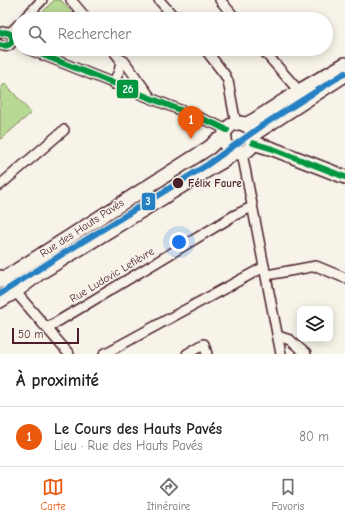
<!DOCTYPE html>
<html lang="fr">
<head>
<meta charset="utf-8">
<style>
	body { margin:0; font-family:"Comic Neue",sans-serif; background:#f6f6f6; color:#202124 }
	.controls { position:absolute; right:12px; bottom:12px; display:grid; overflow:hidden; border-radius:8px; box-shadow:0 2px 10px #0003 }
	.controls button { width:36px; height:36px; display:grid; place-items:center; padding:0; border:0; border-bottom:1px solid #e0e0e0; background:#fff; color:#202124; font:20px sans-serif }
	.scale { position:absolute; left:12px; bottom:10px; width:67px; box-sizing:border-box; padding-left:4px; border:2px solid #4a1f2b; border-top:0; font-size:11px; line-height:14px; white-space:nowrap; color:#4a1f2b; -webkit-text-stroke:3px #f7f3e8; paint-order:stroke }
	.you { position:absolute; left:179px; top:242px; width:14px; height:14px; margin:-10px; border:3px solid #fff; border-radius:50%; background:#1a73e8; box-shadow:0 0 0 6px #1a73e833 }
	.badge { display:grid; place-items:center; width:26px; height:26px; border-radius:50%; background:#ea580c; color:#fff; font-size:13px; font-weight:700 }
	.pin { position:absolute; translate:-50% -33px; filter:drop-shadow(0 1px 2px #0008) }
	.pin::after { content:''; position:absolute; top:21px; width:14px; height:12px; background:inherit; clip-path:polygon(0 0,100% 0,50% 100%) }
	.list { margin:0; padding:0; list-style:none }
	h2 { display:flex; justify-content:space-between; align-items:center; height:52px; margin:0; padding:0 16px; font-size:17px }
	h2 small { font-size:13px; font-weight:400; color:#757577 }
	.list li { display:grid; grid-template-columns:26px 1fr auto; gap:12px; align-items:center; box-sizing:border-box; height:60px; padding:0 16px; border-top:1px solid #e0e0e0 }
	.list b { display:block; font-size:15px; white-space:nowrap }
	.list p { margin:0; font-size:13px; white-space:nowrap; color:#757577 }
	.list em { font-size:13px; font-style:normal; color:#757577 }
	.icon { flex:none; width:22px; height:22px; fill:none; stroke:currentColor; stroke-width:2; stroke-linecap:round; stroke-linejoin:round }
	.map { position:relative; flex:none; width:345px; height:354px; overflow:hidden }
	.search { position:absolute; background:#fff; box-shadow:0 2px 10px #0003; left:12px; right:12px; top:12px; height:44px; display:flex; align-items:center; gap:10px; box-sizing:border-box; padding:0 14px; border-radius:22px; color:#757577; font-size:15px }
	.sheet { height:112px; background:#fff }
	nav { display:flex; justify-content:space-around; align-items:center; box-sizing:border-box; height:56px; border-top:1px solid #e0e0e0; background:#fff; font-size:11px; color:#757577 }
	nav a { display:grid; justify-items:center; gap:2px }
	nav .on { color:#ea580c }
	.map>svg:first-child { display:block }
	.green { fill:#b7d993; stroke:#807c5f }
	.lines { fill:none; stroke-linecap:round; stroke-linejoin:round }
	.street-casing { stroke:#4a1f2b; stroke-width:12 }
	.secondary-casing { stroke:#4a1f2b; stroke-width:16 }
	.street { stroke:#f7f3e8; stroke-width:9 }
	.secondary { stroke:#f7f3e8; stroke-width:13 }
	.bus-1-casing { stroke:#f7f3e8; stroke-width:9 }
	.bus-1 { stroke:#009640; stroke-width:6 }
	.tram-1-casing { stroke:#f7f3e8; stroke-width:9 }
	.tram-1 { stroke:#2581c4; stroke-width:6 }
	.stop-dot { fill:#4a1f2b; stroke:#f7f3e8; stroke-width:1.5 }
	.labels { text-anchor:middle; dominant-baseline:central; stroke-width:3; stroke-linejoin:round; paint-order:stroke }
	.stop-label { font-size:11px; font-weight:bold; fill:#4a1f2b; stroke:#f7f3e8; text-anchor:start }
	.street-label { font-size:11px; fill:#4a1f2b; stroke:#f7f3e8 }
	.line-badge { stroke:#f7f3e8; stroke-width:1.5 }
	.badge-label { font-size:11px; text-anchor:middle; font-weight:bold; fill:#fff }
</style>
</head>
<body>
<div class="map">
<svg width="345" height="354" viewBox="0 0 345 354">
	<rect width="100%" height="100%" fill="#f7f3e8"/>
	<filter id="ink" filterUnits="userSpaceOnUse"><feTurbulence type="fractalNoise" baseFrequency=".025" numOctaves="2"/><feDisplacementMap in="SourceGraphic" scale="8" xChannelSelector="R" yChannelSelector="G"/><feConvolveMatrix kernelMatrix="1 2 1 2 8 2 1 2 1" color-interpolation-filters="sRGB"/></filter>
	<g filter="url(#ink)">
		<!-- green -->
		<g class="green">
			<path d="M54 0H61L77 19H38L40 15Z"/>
			<path d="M5 83 31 113 0 140V89Z"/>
		</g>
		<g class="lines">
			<!-- street casing -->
			<g class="street-casing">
				<g id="street">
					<path d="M71 0 87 19"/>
					<path d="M159 0 176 19"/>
					<path d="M220 0 236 19"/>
					<path d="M24 19 42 0"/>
					<path d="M0 33C17 25 16 53 0 45"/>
					<path d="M10 33 19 24"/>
					<path d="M28 49 215 124 227 130"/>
					<path d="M112 49 120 59 124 61 151 98"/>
					<path d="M205 49 225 75 228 81 236 124"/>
					<path d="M262 49 299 91"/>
					<path d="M113 84C117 75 122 68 120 59"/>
					<path d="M242 153 281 354"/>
					<path d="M0 185 64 130"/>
					<path d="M1 275 69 354"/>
					<path d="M267 275 316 266 345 278"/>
					<path d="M47 328 235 215 252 207"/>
					<path d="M278 336 290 340 306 354"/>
					<path d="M104 354 264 267"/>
					<path d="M187 354 204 344 207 354"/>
				</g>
			</g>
			<!-- secondary casing -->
			<g class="secondary-casing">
				<g id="secondary">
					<circle cx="239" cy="138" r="15"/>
					<path d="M245 125 256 119 299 91 345 64"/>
					<path d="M253 135 257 132 345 75"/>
					<path d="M253 143 273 149 345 177"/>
					<path d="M0 281 210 147 216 141 225 138"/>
					<path d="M0 301 15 292 40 273 213 167 225 160 235 152"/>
				</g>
			</g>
			<!-- street -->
			<use href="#street" class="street"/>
			<!-- secondary -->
			<use href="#secondary" class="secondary"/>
			<!-- bus-1 casing -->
			<g class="bus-1-casing">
				<g id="bus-1">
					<path d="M0 33C17 28 16 50 0 45"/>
					<path d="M28 49 215 124 227 130"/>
					<path d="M253 143 273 149 345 177"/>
				</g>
			</g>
			<!-- bus-1 -->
			<use href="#bus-1" class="bus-1"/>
			<!-- tram-1 casing -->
			<g class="tram-1-casing">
				<path id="tram-1" d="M0 294 53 260 207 165 263 125 345 73"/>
			</g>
			<!-- tram-1 -->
			<use href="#tram-1" class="tram-1"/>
		</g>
	</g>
	<!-- markers -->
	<circle class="stop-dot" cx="178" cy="183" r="6"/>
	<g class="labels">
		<!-- stop labels -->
		<g class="stop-label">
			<text x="188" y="183">Félix Faure</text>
		</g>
		<!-- street labels -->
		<g class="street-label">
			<text transform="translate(82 228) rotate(-33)">Rue des Hauts Pavés</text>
			<text transform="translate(112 275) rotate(-31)">Rue Ludovic Lefièvre</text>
		</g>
	</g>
	<g class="line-badge">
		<rect x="116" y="79" width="23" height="20" rx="4" fill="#009640"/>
		<rect x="141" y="192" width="15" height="19" rx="4" fill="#2581c4"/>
	</g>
	<g class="badge-label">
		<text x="128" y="93">26</text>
		<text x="148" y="205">3</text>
	</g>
</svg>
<div class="controls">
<button><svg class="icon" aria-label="layers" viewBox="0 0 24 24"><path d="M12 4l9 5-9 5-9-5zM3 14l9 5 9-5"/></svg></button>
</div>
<div class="scale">50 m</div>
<div class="you"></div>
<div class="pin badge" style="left:191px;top:139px">1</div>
<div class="search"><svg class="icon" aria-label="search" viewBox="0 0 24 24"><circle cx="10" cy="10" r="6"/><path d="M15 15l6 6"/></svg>Rechercher</div>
</div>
<section class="sheet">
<h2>À proximité<small></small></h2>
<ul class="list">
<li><span class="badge">1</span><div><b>Le Cours des Hauts Pavés</b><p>Lieu · Rue des Hauts Pavés</p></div><em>80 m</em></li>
</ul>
</section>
<nav>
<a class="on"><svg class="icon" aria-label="map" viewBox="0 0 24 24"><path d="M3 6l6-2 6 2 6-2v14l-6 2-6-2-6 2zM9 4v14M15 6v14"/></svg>Carte</a>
<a><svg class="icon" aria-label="directions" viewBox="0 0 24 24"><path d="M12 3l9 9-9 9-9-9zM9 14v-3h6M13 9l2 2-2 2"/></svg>Itinéraire</a>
<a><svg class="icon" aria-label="saved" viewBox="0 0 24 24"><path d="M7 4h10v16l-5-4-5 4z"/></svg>Favoris</a>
</nav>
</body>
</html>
